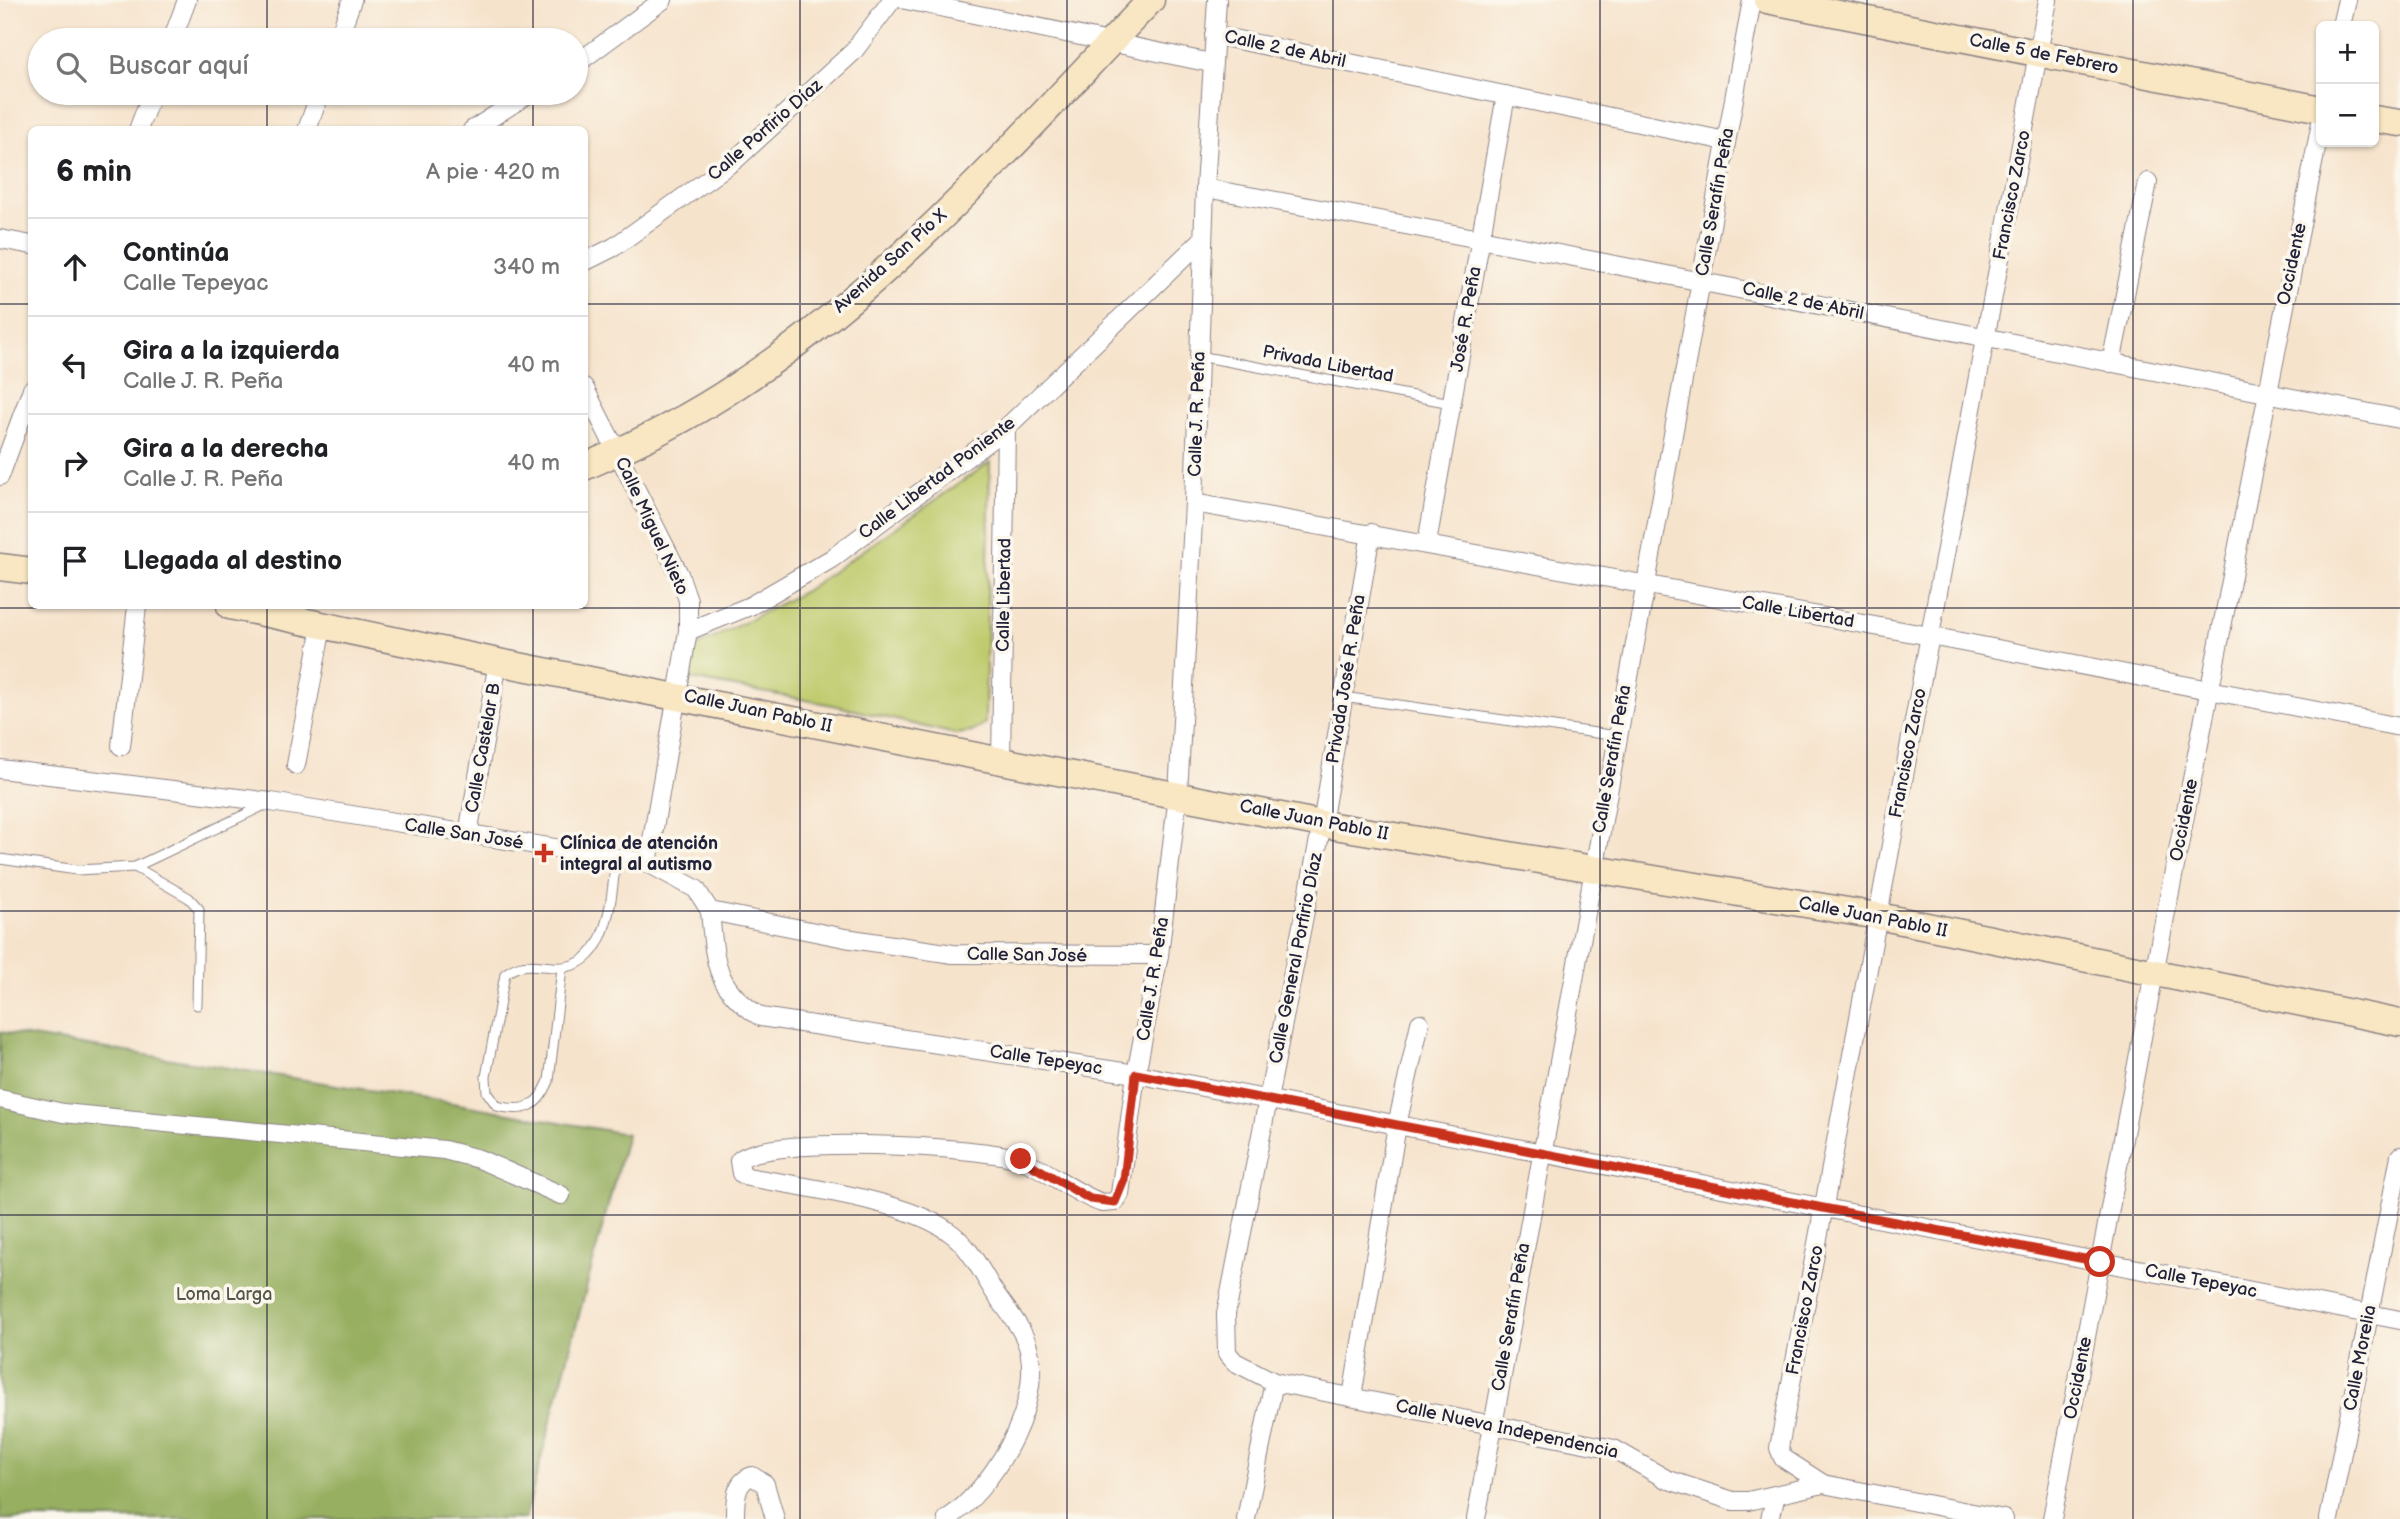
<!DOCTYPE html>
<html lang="es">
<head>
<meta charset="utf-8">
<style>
	body { margin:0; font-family:"Balsamiq Sans",sans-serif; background:#f6f6f6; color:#202124 }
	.controls { position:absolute; right:21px; top:21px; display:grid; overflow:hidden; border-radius:10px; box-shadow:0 2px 5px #0004 }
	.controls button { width:63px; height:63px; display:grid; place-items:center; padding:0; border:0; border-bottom:2px solid #e0e0e0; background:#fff; color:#202124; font:35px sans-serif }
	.stop { position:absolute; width:21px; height:21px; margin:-16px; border:5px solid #c8321e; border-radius:50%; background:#fff }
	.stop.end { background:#c8321e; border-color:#fff; box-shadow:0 2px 7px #0008 }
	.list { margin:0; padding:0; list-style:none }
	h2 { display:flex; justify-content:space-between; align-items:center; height:91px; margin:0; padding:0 28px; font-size:30px }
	h2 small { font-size:23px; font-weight:400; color:#757577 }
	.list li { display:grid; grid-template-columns:46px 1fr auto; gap:21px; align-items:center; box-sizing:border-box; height:98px; padding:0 28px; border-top:2px solid #e0e0e0 }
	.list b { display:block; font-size:26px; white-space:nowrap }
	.list p { margin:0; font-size:23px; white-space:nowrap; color:#757577 }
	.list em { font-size:23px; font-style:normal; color:#757577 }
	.icon { flex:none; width:38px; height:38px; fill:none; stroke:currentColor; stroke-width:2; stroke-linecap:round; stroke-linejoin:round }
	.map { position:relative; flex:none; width:2400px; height:1519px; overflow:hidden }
	.search { position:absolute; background:#fff; box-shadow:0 2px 5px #0004; left:28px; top:28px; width:560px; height:77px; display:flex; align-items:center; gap:18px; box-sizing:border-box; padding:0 24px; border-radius:38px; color:#757577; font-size:26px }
	.panel { position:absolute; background:#fff; box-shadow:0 2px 5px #0004; left:28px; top:126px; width:560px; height:483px; border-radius:10px }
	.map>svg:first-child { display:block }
	.green { fill:#bfcb6d; stroke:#707654; stroke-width:2 }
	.forest { fill:#97af60; stroke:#5c684e; stroke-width:2 }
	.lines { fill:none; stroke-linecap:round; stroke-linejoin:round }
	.lane-casing { stroke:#8c8284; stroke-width:11 }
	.street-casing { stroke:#8c8284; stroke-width:20 }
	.secondary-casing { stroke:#8c8284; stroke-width:29 }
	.lane { stroke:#fff; stroke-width:9 }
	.street { stroke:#fff; stroke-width:18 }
	.secondary { stroke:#f9e7c3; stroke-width:26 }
	.route { stroke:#c8321e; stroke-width:9 }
	.grid { fill:none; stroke:#22223b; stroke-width:2; stroke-opacity:0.55 }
	.poi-dot { fill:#c8321e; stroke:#fbf7ec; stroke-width:2.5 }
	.labels { text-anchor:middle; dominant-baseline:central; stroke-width:7; stroke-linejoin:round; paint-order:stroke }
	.street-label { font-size:18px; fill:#22223b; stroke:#fbf7ec }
	.poi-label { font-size:18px; font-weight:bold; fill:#22223b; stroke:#fbf7ec; text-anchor:start }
	.park-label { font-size:18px; fill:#51554a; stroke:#fbf7ec }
</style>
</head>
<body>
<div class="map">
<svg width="2400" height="1519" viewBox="0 0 2400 1519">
	<rect width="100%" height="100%" fill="#fbf7ec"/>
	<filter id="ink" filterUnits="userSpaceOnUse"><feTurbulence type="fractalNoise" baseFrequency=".0143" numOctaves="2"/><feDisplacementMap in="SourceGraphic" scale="14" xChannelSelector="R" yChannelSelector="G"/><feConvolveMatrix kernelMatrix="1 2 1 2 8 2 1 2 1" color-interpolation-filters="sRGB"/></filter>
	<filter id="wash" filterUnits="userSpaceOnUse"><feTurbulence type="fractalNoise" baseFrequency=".00686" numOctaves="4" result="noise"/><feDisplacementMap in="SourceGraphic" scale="28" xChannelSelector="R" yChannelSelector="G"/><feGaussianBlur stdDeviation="1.57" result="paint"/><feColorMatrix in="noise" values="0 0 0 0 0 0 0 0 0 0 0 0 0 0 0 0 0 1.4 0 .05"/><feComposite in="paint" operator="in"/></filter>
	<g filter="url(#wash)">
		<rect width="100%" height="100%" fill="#f6e3cc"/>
		<!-- green -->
		<path class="green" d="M990 462 985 723 972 732 955 734 833 705 685 678 684 653 805 591Z"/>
		<!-- forest -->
		<path class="forest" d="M0 1032 458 1104 627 1134 525 1519H0Z"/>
	</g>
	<g filter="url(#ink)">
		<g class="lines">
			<!-- lane casing -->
			<g class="lane-casing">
				<g id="lane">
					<path d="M1199 356 1451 403"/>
					<path d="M1343 697 1617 736"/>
					<path d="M0 859 77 870 135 867 267 804"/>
					<path d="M135 867 189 898 199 909 197 1005"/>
					<path d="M562 968 549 1081C538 1107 525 1113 497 1106L487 1092 486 1077 505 974C520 962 533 965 552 967 610 973 611 897 616 858"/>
				</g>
			</g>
			<!-- street casing -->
			<g class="street-casing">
				<g id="street">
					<path d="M906 0 1211 63"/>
					<path d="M2341 26 2347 0"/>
					<path d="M1214 35 1726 141"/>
					<path d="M172 40 187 0"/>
					<path d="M338 40 352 0"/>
					<path d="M576 64 663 0"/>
					<path d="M138 130 152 93"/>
					<path d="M307 130 320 93"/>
					<path d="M472 130 530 93"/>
					<path d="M1205 188C1604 260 2002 342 2400 419"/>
					<path d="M0 239 32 245"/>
					<path d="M584 262 614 247 735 160 853 52 892 0"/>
					<path d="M2111 363 2148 182"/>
					<path d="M584 387 679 574 688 600V631L648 863"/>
					<path d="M0 476 32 389"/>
					<path d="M1194 503 1930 636 2400 727"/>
					<path d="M1371 533 1322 824 1226 1314 1227 1353 1235 1362 1274 1382 1614 1449 1666 1479 1733 1501H1748L1823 1484 2004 1519"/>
					<path d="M1427 543 1506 95"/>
					<path d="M688 631 750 606 831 559 1006 428 1203 239"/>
					<path d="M121 746 137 606"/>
					<path d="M1001 761 1006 428"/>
					<path d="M296 765 322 626"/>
					<path d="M0 769 271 802 648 863 696 889 710 911 845 938 953 954 1159 955"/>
					<path d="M468 834 498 662"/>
					<path d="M710 911C715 962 714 988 761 1017L1136 1074 2400 1320"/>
					<path d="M0 1099 63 1113 444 1150 479 1159 561 1195"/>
					<path d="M1352 1397 1397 1125 1420 1023"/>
					<path d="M1823 1484 1783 1458 1779 1448 2048 0"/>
					<path d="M735 1519C735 1503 734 1482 752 1476L765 1484 775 1519"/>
					<path d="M947 1519C992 1489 1039 1411 1030 1355 1026 1330 1006 1310 993 1290 980 1269 969 1245 948 1231 904 1200 802 1187 748 1177L741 1173 739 1161C761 1134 986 1146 1022 1160 1050 1171 1073 1193 1102 1203L1115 1202 1120 1194 1136 1074 1159 955 1178 794 1194 503 1205 188 1217 0"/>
					<path d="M1246 1519 1274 1382"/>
					<path d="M1476 1519 1752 0"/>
					<path d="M1770 1519 1776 1495"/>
					<path d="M2052 1519 2154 973 2321 123"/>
					<path d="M2329 1519 2400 1156"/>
				</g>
			</g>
			<!-- secondary casing -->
			<g class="secondary-casing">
				<g id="secondary">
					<path d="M1767 0 2321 109"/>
					<path d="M2374 119 2400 123"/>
					<path d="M584 467C637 444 691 417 738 385 895 282 1022 134 1151 0"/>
					<path d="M0 567 32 571"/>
					<path d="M230 606 498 662 1322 824 1878 916 2400 1023"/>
				</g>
			</g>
			<!-- lane -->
			<use href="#lane" class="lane"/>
			<!-- street -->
			<use href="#street" class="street"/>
			<!-- secondary -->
			<use href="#secondary" class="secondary"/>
		</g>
	</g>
	<g class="lines" filter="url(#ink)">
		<!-- route -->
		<path class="route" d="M1021 1159 1090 1199 1115 1202 1124 1180 1136 1074 2100 1262"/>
	</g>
	<!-- grid -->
	<path class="grid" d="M267 0V40M533 0V40M800 0V1519M1067 0V1519M1333 0V1519M1600 0V1519M1867 0V1519M2133 0V1519M267 93V130M533 93V130M0 304H32M584 304H2400M267 606V1519M533 606V1519M0 608H2400M0 911H2400M0 1215H2400"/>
	<!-- markers -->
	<path class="poi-dot" d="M540.5 842.5h7v7h7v7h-7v7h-7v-7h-7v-7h7z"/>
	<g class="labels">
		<!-- street labels -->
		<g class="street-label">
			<text transform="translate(1285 49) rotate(12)">Calle 2 de Abril</text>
			<text transform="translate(2044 54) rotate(11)">Calle 5 de Febrero</text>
			<text transform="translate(765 130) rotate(-41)">Calle Porfirio Díaz</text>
			<text transform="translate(2012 195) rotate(-79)">Francisco Zarco</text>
			<text transform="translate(1715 202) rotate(-80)">Calle Serafín Peña</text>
			<text transform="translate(890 261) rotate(-42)">Avenida San Pío X</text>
			<text transform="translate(2292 264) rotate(-78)">Occidente</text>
			<text transform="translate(1803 301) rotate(12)">Calle 2 de Abril</text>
			<text transform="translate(1466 319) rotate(-80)">José R. Peña</text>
			<text transform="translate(1328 364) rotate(11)">Privada Libertad</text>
			<text transform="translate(1197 414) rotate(-88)">Calle J. R. Peña</text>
			<text transform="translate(937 478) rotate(-37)">Calle Libertad Poniente</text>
			<text transform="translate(652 526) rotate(65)">Calle Miguel Nieto</text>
			<text transform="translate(1004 595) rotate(-89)">Calle Libertad</text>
			<text transform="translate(1798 612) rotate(10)">Calle Libertad</text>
			<text transform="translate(1346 679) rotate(-81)">Privada José R. Peña</text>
			<text transform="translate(758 711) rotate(12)">Calle Juan Pablo II</text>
			<text transform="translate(483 748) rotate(-80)">Calle Castelar B</text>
			<text transform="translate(1908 753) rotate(-79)">Francisco Zarco</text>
			<text transform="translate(1612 759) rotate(-80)">Calle Serafín Peña</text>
			<text transform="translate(1314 820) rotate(11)">Calle Juan Pablo II</text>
			<text transform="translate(2184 820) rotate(-79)">Occidente</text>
			<text transform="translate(464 834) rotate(9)">Calle San José</text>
			<text transform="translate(1873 917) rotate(11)">Calle Juan Pablo II</text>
			<text transform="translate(1027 955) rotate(1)">Calle San José</text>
			<text transform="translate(1296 958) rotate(-79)">Calle General Porfirio Díaz</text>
			<text transform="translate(1153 979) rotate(-81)">Calle J. R. Peña</text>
			<text transform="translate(1046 1060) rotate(9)">Calle Tepeyac</text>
			<text transform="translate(2201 1281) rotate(11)">Calle Tepeyac</text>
			<text transform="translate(1805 1310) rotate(-79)">Francisco Zarco</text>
			<text transform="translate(1511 1317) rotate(-80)">Calle Serafín Peña</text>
			<text transform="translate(2360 1358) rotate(-79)">Calle Morelia</text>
			<text transform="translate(2078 1378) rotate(-79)">Occidente</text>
			<text transform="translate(1507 1429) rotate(12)">Calle Nueva Independencia</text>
		</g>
		<!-- poi labels -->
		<g class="poi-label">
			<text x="560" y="843">Clínica de atención<tspan x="560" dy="21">integral al autismo</tspan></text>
		</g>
		<!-- park labels -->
		<g class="park-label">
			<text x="224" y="1294">Loma Larga</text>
		</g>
	</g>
</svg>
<div class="controls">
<button>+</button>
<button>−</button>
</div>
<div class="stop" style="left:2100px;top:1262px"></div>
<div class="stop end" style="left:1021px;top:1159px"></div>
<div class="search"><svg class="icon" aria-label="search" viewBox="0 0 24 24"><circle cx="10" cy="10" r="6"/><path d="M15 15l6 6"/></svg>Buscar aquí</div>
<section class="panel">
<h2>6 min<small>A pie · 420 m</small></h2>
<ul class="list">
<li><svg class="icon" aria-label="ahead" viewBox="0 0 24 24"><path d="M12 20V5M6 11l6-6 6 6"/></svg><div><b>Continúa</b><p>Calle Tepeyac</p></div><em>340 m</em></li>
<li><svg class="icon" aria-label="left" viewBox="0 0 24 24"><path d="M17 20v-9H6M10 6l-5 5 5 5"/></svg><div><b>Gira a la izquierda</b><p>Calle J. R. Peña</p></div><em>40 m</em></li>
<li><svg class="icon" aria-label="right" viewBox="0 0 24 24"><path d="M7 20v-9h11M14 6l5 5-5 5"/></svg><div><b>Gira a la derecha</b><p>Calle J. R. Peña</p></div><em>40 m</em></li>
<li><svg class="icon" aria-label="arrive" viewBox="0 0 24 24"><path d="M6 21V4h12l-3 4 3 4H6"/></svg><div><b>Llegada al destino</b></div></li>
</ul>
</section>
</div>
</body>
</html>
